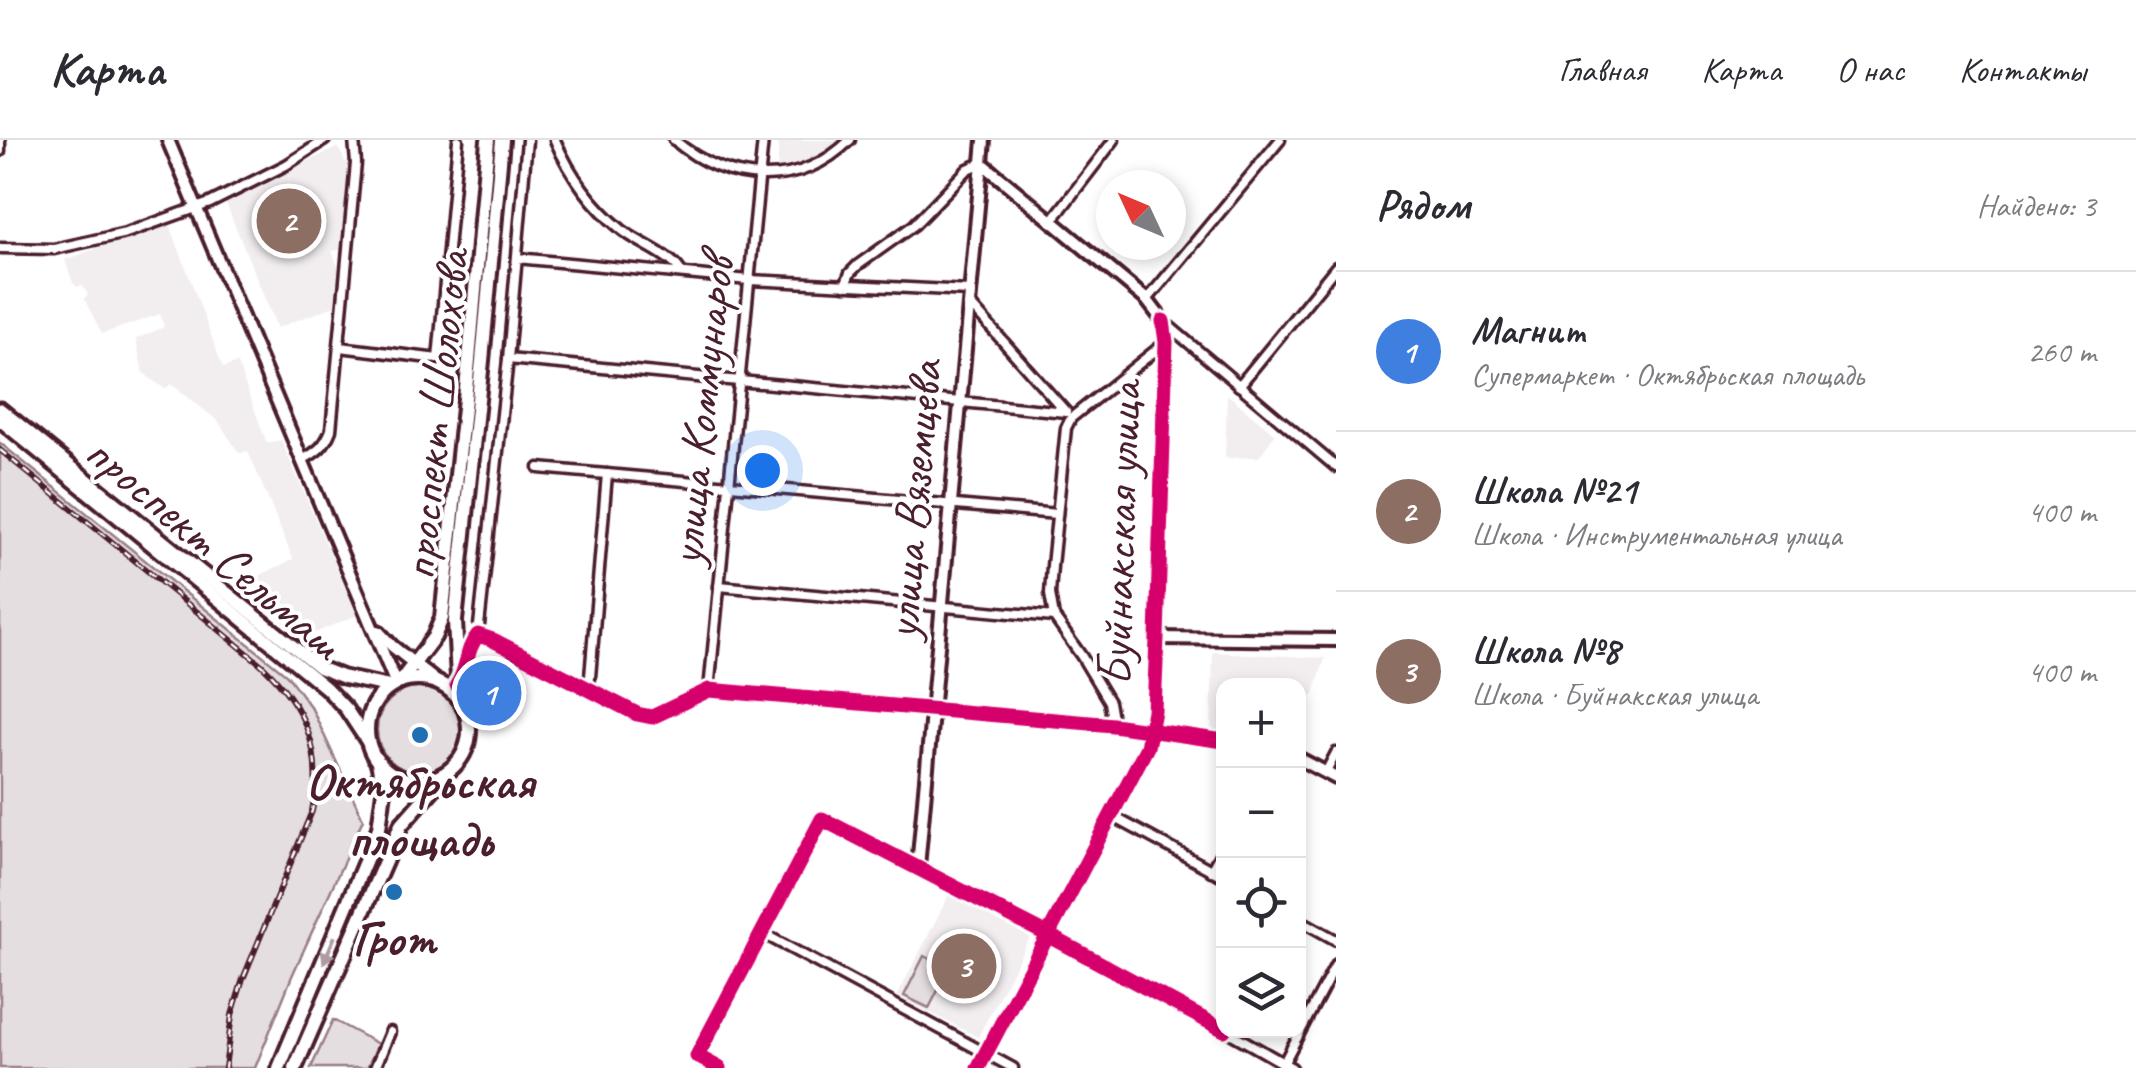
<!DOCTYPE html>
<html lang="ru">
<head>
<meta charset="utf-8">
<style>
	body { margin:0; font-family:Caveat,sans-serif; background:#f2f2f3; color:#2b2b33 }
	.controls { position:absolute; right:30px; bottom:30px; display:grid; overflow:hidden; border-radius:20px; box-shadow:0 5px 15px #0003 }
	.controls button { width:90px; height:90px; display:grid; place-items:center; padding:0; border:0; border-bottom:2px solid #e1e1e2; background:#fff; color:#2b2b33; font:50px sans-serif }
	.compass { position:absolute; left:1096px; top:30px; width:90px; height:90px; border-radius:50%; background:#fff; box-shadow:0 5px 15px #0003; rotate:314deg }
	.you { position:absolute; left:762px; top:330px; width:35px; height:35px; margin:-25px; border:8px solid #fff; border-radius:50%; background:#1a73e8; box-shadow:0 0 0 15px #1a73e833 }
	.badge { display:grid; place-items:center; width:65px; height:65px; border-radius:50%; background:#1f6fb2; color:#fff; font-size:32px; font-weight:700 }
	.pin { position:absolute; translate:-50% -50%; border:5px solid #fff; box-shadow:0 2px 10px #0006 }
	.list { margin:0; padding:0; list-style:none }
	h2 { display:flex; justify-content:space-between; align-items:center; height:130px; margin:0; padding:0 40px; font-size:42px }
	h2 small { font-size:32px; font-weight:400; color:#7c7c81 }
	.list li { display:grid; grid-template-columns:65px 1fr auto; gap:30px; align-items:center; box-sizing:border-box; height:160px; padding:0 40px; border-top:2px solid #e1e1e2 }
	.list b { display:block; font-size:38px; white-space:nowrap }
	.list p { margin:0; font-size:32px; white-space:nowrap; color:#7c7c81 }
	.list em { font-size:32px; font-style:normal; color:#7c7c81 }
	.icon { flex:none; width:55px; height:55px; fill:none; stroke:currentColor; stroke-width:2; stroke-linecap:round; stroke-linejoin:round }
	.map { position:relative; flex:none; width:1336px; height:928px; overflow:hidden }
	header { display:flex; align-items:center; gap:60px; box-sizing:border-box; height:140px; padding:0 50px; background:#fff; border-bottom:2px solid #e1e1e2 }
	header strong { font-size:48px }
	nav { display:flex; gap:55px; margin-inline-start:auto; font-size:35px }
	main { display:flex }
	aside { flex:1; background:#fff }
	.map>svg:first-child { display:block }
	.built { fill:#f2eeef }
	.green { fill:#e5dee0; stroke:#987e86; stroke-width:2.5 }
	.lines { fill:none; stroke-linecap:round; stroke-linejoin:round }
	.minor-casing { stroke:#4a1f2b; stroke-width:15 }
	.tertiary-casing { stroke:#4a1f2b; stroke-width:18 }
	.secondary-casing { stroke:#4a1f2b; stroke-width:19 }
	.primary-casing { stroke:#4a1f2b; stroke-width:20 }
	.minor { stroke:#fff; stroke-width:8 }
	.tertiary { stroke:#fff; stroke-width:10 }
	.secondary { stroke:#fff; stroke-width:11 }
	.primary { stroke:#fff; stroke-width:12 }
	.rail-casing { stroke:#4a1f2b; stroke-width:6 }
	.rail { stroke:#fff; stroke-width:2.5; stroke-dasharray:8; stroke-linecap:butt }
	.cycleway-casing { stroke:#fff; stroke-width:21 }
	.cycleway { stroke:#d6006c; stroke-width:15 }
	.oneway { fill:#ae9aa0 }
	.poi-dot { fill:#1f6fb2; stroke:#fff; stroke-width:4 }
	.labels { text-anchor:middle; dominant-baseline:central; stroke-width:8; stroke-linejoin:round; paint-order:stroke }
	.street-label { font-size:50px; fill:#4a1f2b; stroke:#fff }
	.poi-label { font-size:50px; font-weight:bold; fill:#4a1f2b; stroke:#fff }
</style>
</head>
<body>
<header>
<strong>Карта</strong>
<nav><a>Главная</a><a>Карта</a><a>О нас</a><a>Контакты</a></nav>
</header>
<main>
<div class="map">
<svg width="1336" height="928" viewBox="0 0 1336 928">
	<rect width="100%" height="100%" fill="#fff"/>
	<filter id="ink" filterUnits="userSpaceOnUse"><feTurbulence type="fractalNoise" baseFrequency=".01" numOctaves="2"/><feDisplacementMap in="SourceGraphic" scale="20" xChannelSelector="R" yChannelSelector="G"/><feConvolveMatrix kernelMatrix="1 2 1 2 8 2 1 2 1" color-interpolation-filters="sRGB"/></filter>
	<g filter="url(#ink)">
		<!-- built -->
		<g class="built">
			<path d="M779 0H845L814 19 777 28Z"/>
			<path d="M338 7 345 22 350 20 344 109 332 111 342 137 337 165 277 188 225 61Z"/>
			<path d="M169 82 223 228 237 223 267 303 281 300 357 475 303 498 239 446 293 419 248 311 239 313 218 281 171 244 165 249 143 233 136 199 164 187 160 174 102 194 84 158 88 155 82 145 77 147 73 143 65 120Z"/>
			<path d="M1227 254 1275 294 1259 317 1225 318Z"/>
			<path d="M1213 512 1325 518 1314 554 1299 566 1298 546H1224L1223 592 1211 589Z"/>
			<path d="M949 755 1030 797 978 897 897 856Z"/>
		</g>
		<!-- green -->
		<g class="green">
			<path d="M0 303 287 535 312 569 363 679 292 836 255 928H0Z"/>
			<circle cx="419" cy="590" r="42"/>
			<path d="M924 816 949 829 929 868 904 856Z"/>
			<path d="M333 880 378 904 367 928H311Z"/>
		</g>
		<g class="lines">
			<!-- minor casing -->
			<g class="minor-casing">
				<g id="minor">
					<path d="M555 0C570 35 593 66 622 90 638 103 673 116 681 132"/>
					<path d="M674 0C727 45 798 51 850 0"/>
					<path d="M0 11V0"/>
					<path d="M1051 82 1114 0"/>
					<path d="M0 108 54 109 126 93 210 63 286 25 325 0"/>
					<path d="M517 118 749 140 969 151"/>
					<path d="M845 145 850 133 858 125 914 85 968 29 982 23"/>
					<path d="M1147 160 1280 0"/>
					<path d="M969 163 1065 271"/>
					<path d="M1163 181 1336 327"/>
					<path d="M340 207 438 219 458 0"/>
					<path d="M508 219 1066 272"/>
					<path d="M1239 246 1336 127"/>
					<path d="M302 320C317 312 325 306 331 290L356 23 354 0"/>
					<path d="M539 328 1057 374"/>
					<path d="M719 446 1054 477"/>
					<path d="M478 495 508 219 527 0"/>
					<path d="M589 549 607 334"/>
					<path d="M709 550 763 0"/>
					<path d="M1113 585 1109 562 1082 517 1054 477 1050 454 1052 426 1066 288 1071 278 1166 202"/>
					<path d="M1326 632 1336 613"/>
					<path d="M1112 676 1224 737"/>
					<path d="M1211 731 1224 707"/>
					<path d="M1298 779 1336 800"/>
					<path d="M762 793 1013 928"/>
					<path d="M1048 795 1224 890"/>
					<path d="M1225 890 1292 928"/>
					<path d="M375 928 390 892"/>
					<path d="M719 928 697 916 822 679 918 727"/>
					<path d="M1281 928 1336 824"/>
				</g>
			</g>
			<!-- tertiary casing -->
			<g class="tertiary-casing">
				<g id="tertiary">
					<path d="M168 0 396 544"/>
					<path d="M984 0 918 727 1048 795"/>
					<path d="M378 491 392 506 437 542"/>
					<path d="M1157 498 1336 500"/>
					<path d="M461 540 469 508 478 495 493 500 637 574 652 577 709 550 1113 585 1224 601"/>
					<path d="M1298 618 1336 638"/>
					<path d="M978 928 1147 607 1154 571 1157 498 1166 202 1163 181 1147 160 982 23"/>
				</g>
			</g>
			<!-- secondary casing -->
			<g class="secondary-casing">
				<g id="secondary">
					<path d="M0 269 320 528 343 537 391 547"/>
					<path d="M0 280 326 548 346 569 369 604"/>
				</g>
			</g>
			<!-- primary casing -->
			<g class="primary-casing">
				<g id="primary">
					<circle cx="418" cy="590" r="51"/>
					<path d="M400 542 434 497 442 478 469 220 488 0"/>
					<path d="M459 558 455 481 482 221 502 0"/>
					<path d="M279 928 379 688 384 651 378 622"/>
					<path d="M295 928 401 685 447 633"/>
				</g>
			</g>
			<!-- minor -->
			<use href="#minor" class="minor"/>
			<!-- tertiary -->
			<use href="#tertiary" class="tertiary"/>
			<!-- secondary -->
			<use href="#secondary" class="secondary"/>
			<!-- primary -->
			<use href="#primary" class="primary"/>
			<!-- rail casing -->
			<g class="rail-casing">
				<path id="rail" d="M0 310 262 525C305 566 324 611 312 671L243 839 232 875 225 928"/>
			</g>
			<!-- rail -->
			<use href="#rail" class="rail"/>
			<!-- cycleway casing -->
			<g class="cycleway-casing">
				<g id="cycleway">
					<path d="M457 545C468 530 465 510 478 495L493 500 637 574 652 577 709 550 1113 585 1224 601"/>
					<path d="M719 928 697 916 822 679 1048 795 1224 890"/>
					<path d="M978 928 1147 607 1154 571 1157 498 1166 202 1163 181"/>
				</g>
			</g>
			<!-- cycleway -->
			<use href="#cycleway" class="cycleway"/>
		</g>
		<!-- one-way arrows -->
		<defs><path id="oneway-solid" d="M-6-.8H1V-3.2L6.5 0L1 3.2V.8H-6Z" transform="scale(2.5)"/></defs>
		<use class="oneway" href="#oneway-solid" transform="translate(329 810) rotate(113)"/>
	</g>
	<!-- markers -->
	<g class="poi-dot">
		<circle cx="420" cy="595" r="10"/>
		<circle cx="394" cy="752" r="10"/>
	</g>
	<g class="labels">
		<!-- street labels -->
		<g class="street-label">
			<text transform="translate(701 271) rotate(-84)">улица Коммунаров</text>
			<text transform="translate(435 275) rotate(-84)">проспект Шолохова</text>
			<text transform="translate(913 360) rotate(-85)">улица Вяземцева</text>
			<text transform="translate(1119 394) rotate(-88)">Буйнакская улица</text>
			<text transform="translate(214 407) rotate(40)">проспект Сельмаш</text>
		</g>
		<!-- poi labels -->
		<g class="poi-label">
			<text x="420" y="641">Октябрьская<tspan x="420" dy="58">площадь</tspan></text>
			<text x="394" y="798">Грот</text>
		</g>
	</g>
</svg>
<div class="controls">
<button>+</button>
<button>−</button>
<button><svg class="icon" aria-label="locate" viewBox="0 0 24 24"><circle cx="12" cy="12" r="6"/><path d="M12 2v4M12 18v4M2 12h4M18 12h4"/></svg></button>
<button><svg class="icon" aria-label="layers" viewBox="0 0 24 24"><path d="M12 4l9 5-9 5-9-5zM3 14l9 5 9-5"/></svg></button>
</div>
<svg class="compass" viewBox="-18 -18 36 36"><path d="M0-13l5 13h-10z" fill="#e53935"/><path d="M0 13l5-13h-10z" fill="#7c7c81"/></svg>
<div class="you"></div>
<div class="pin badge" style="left:489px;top:553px;background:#3f7fe0">1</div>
<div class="pin badge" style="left:289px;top:81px;background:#8d6e63">2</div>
<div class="pin badge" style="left:964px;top:826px;background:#8d6e63">3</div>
</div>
<aside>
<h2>Рядом<small>Найдено: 3</small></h2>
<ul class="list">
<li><span class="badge" style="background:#3f7fe0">1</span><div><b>Магнит</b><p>Супермаркет · Октябрьская площадь</p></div><em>260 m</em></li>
<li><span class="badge" style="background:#8d6e63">2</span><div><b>Школа №21</b><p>Школа · Инструментальная улица</p></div><em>400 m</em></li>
<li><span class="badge" style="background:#8d6e63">3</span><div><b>Школа №8</b><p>Школа · Буйнакская улица</p></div><em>400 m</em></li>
</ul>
</aside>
</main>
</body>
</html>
